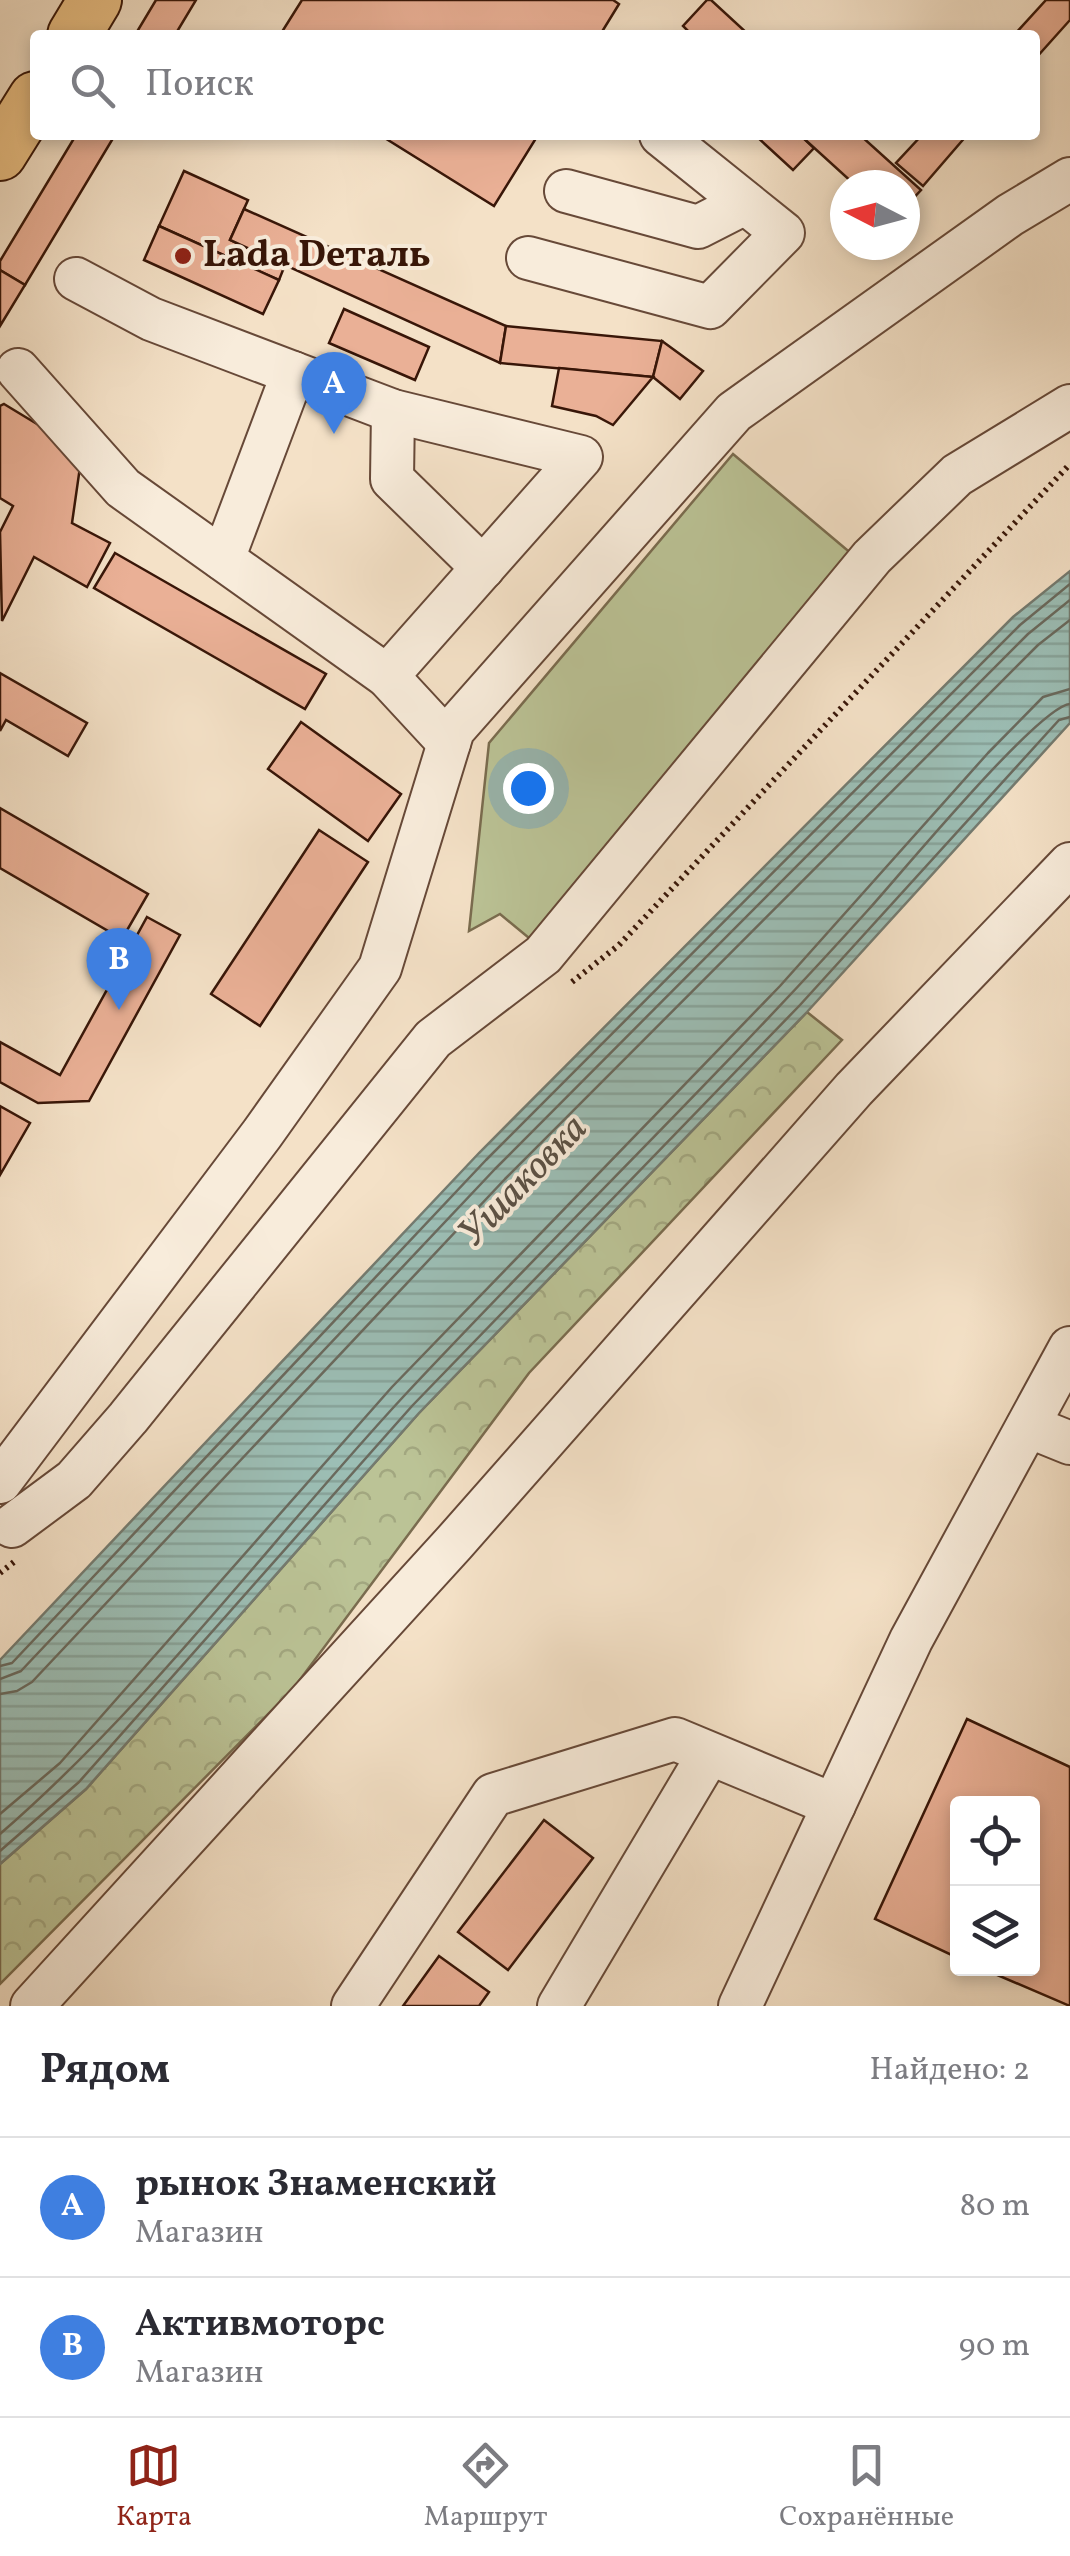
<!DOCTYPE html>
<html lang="ru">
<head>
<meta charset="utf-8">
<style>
	body { margin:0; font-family:Vollkorn,serif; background:#f2f2f3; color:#2b2b33 }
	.controls { position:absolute; right:30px; bottom:30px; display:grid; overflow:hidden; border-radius:10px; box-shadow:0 5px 15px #0003 }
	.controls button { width:90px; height:90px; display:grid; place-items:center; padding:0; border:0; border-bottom:2px solid #e1e1e2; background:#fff; color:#2b2b33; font:50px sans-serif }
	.compass { position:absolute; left:830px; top:170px; width:90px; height:90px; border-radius:50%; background:#fff; box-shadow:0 5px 15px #0003; rotate:276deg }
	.you { position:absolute; left:528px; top:788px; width:35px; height:35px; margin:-25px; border:8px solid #fff; border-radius:50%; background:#1a73e8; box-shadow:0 0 0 15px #1a73e833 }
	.badge { display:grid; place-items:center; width:65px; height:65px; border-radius:50%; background:#8f2418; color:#fff; font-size:32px; font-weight:700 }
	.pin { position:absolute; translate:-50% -82px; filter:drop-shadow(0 2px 5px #0008) }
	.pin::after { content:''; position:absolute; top:52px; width:35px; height:30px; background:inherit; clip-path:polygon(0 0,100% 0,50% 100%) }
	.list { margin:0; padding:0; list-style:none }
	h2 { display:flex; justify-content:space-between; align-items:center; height:130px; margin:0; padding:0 40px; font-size:42px }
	h2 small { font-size:32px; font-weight:400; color:#7c7c81 }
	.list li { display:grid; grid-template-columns:65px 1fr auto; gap:30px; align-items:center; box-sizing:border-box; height:140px; padding:0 40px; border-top:2px solid #e1e1e2 }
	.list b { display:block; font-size:38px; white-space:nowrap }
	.list p { margin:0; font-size:32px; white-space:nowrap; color:#7c7c81 }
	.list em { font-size:32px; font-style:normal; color:#7c7c81 }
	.icon { flex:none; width:55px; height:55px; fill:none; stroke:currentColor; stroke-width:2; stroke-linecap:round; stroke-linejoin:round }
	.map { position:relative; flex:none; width:1070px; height:2006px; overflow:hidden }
	.search { position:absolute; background:#fff; box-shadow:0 5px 15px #0003; left:30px; right:30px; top:30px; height:110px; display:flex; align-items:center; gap:25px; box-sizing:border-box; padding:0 35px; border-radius:10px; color:#7c7c81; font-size:38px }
	.sheet { height:410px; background:#fff }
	nav { display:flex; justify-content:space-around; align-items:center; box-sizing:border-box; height:140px; border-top:2px solid #e1e1e2; background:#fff; font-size:28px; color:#7c7c81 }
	nav a { display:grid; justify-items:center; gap:5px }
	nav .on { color:#8f2418 }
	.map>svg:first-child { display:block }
	.forest { fill:url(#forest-crowns); stroke:#7a6c4f; stroke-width:2.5 }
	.pitch { fill:#bbc396; stroke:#7a6c4f; stroke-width:2.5 }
	.water { fill:url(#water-rules); stroke:#747b70; stroke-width:2.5 }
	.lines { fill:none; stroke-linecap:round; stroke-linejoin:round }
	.shore { stroke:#6a6a5e; stroke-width:2.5 }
	.building { fill:#eab096; stroke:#381608; stroke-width:2.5 }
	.minor-casing { stroke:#674938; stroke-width:46 }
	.major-casing { stroke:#381608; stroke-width:56 }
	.path { stroke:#381608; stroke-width:6; stroke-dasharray:2.5 5; stroke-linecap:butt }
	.minor { stroke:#f8ecdb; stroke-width:42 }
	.major { stroke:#eac084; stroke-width:52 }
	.poi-dot { fill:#8f2418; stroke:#f8ecdb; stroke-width:4 }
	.labels { text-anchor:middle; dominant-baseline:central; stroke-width:8; stroke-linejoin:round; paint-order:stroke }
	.poi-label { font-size:38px; font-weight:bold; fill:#381608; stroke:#f8ecdb; text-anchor:start }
	.water-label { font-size:40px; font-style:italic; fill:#5b5145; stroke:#f8ecdb }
</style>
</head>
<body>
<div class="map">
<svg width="1070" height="2006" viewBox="0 0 1070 2006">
	<defs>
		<pattern id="forest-crowns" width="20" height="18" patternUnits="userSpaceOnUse" patternTransform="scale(2.5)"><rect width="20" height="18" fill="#bbc396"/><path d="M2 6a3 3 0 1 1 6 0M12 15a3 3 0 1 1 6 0" fill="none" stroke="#a2a780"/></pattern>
		<pattern id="water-rules" width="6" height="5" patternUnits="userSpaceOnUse" patternTransform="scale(2.5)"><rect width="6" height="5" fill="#9cbeb5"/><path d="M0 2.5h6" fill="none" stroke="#87a39a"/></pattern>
	</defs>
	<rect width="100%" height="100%" fill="#f4e1c7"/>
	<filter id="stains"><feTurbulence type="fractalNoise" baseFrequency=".002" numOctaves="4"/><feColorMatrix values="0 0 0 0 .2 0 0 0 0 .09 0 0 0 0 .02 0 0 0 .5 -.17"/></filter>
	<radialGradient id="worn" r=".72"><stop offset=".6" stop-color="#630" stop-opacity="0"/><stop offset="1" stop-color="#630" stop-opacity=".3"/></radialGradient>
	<!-- forest -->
	<path class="forest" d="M807 1012 842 1040 529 1373 293 1689 0 1984V1864L86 1789 419 1413Z"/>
	<!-- pitch -->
	<path class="pitch" d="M733 454 872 571 552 957 500 914 469 931 489 743Z"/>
	<!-- water -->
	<path class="water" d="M1070 571V723L807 1012 419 1413 86 1789 0 1864V1660L479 1153 1013 617Z"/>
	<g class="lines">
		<!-- shore -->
		<g class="shore">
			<path d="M0 1666 12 1663 486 1160 1020 625 1070 584"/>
			<path d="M0 1679 21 1671 495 1169 1028 634 1070 600"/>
			<path d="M0 1694 17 1691 32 1682 505 1179 1038 645 1070 620"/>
			<path d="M0 1814 60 1763 392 1387 780 986 988 753 1043 697 1070 689"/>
			<path d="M0 1834C150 1704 269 1542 403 1397 557 1232 719 1076 869 909 899 876 1039 706 1070 704"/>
			<path d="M0 1851 79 1782 412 1406 800 1005 1059 720 1070 717"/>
		</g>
	</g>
	<!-- building -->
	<g class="building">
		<path d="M156 0H196L175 35H135Z"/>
		<path d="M302 0H613L619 4 600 35H280Z"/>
		<path d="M707 0H711L749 35H692L683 26Z"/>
		<path d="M1046 0H1070V20L1035 59V35H1014Z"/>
		<path d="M76 135H115L25 285 0 270V261Z"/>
		<path d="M380 135H538L494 206Z"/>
		<path d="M755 135H800L814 148 793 170Z"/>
		<path d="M800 135H860L921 190 905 207V185H855Z"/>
		<path d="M922 135H967L923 186 896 163Z"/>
		<path d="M184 171 248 200 230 240 285 265 279 280 159 226Z"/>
		<path d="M244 209 506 326 500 363 230 240Z"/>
		<path d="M159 226 279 280 263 314 144 260Z"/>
		<path d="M0 270 25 285 0 326Z"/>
		<path d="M344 309 429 347 415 380 329 343Z"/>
		<path d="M506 326 662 341 653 377 500 363Z"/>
		<path d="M662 341 703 371 680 399 653 377Z"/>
		<path d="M559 368 653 377 613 425 596 416 552 406Z"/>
		<path d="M4 404 65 441 81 460 72 523 110 543 87 587 34 557 2 621 0 532 13 506 0 498V406Z"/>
		<path d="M115 553 326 674 305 709 94 588Z"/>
		<path d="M0 673 87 723 68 756 6 720 0 731Z"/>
		<path d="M301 722 401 794 368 841 268 769Z"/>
		<path d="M0 808 148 894 122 939 0 868Z"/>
		<path d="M319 830 368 862 260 1026 211 994Z"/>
		<path d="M147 917 180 935 89 1101 38 1103 0 1082V1042L60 1075Z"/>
		<path d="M0 1106 30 1123 0 1175Z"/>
		<path d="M967 1719 1070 1767V2006L981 1968H1032V1804H958V1958L875 1919Z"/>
		<path d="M544 1820 593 1858 508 1970 458 1932Z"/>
		<path d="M439 1956 489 1992 479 2006H403Z"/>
	</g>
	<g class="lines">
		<!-- minor casing -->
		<g class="minor-casing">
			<g id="minor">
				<path d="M566 191 698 227 745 203"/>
				<path d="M528 258 710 307 783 233 661 135"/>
				<path d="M18 370 123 488 387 676 581 457 393 411 151 319 76 279"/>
				<path d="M393 411 392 479 483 568"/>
				<path d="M223 559 293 373"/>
				<path d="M387 676 449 743"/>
				<path d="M1028 1426 1070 1443"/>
				<path d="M0 1482 262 1134 380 968 453 730 734 412 1010 215 1070 179"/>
				<path d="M12 1526 74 1480 128 1418 433 1039 543 955 872 557 957 475 1070 406"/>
				<path d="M32 2006 454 1543 854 1089 1070 864"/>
				<path d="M353 2006 493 1795 675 1739 834 1805"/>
				<path d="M559 2006 709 1754"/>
				<path d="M740 2006 911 1640 1070 1348"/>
			</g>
		</g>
		<!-- major casing -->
		<g class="major-casing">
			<g id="major">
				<path d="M74 35 95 0"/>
				<path d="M0 154 35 98"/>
			</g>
		</g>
		<!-- path -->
		<g class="path">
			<path d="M572 982 619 945 1070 464"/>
			<path d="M0 1573 14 1562"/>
		</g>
		<!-- minor -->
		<use href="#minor" class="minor"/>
		<!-- major -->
		<use href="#major" class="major"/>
	</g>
	<!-- markers -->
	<circle class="poi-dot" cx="183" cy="256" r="10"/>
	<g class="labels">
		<!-- poi labels -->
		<g class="poi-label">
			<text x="203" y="256">Lada Dеталь</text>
		</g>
		<!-- water labels -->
		<g class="water-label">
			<text transform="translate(524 1182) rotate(-46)">Ушаковка</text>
		</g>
	</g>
	<rect width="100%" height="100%" filter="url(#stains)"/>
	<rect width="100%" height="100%" fill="url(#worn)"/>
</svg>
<div class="controls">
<button><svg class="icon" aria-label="locate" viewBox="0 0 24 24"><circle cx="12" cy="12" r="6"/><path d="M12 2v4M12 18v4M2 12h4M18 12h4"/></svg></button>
<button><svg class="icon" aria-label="layers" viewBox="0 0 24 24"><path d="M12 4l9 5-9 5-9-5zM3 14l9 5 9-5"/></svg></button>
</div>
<svg class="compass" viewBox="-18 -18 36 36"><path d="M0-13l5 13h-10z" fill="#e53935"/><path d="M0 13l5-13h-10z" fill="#7c7c81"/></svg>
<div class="you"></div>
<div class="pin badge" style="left:334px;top:434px;background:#3f7fe0">A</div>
<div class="pin badge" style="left:119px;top:1010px;background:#3f7fe0">B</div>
<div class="search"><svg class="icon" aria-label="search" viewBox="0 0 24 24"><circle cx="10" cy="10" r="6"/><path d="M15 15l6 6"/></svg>Поиск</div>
</div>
<section class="sheet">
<h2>Рядом<small>Найдено: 2</small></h2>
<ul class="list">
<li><span class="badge" style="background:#3f7fe0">A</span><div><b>рынок Знаменский</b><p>Магазин</p></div><em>80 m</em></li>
<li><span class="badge" style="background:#3f7fe0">B</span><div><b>Активмоторс</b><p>Магазин</p></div><em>90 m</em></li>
</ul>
</section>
<nav>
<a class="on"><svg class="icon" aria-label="map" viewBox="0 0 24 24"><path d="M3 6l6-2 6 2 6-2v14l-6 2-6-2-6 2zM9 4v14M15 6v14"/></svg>Карта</a>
<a><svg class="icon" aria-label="directions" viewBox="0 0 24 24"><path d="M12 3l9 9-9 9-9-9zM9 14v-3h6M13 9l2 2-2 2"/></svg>Маршрут</a>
<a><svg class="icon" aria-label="saved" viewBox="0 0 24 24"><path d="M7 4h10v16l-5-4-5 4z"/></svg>Сохранённые</a>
</nav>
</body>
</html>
